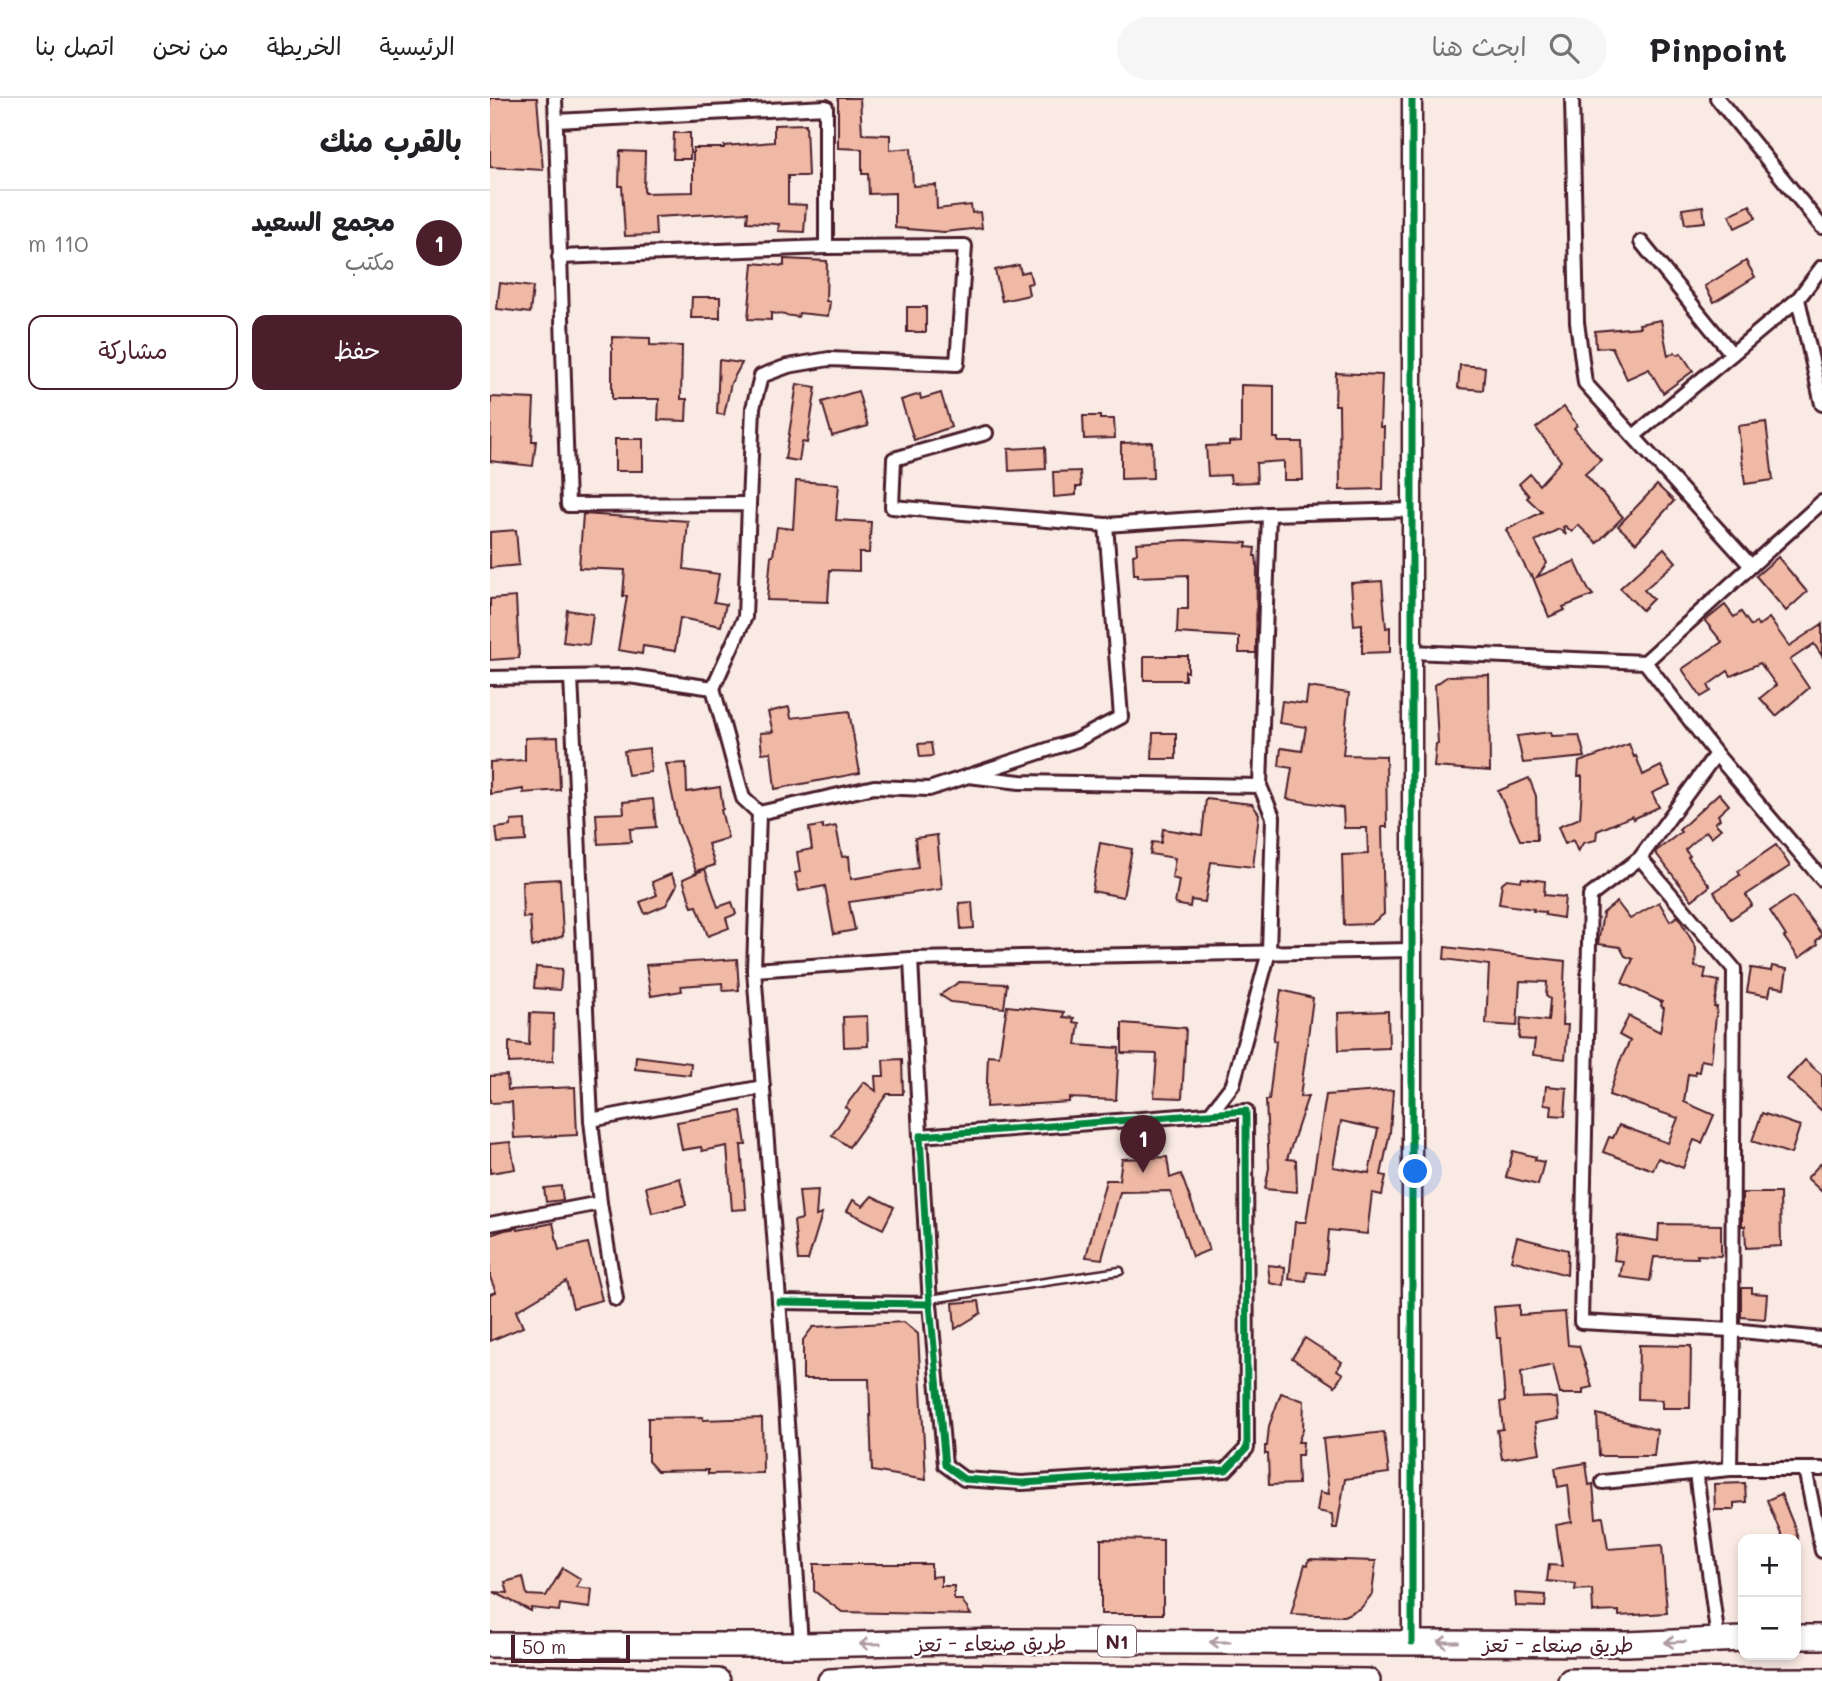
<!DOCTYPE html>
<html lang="ar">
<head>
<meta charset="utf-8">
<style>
	body { margin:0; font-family:Mali,"Playpen Sans Arabic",sans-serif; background:#f6f6f6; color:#202124; direction:rtl }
	.controls { position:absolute; right:21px; bottom:21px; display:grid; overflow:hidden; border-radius:14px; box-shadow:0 4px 10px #0003 }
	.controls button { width:63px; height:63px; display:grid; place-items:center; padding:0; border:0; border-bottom:2px solid #e0e0e0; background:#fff; color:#202124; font:35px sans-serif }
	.scale { position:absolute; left:21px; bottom:18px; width:119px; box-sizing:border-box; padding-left:7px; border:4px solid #4a1f2b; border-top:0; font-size:19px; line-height:24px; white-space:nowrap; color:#4a1f2b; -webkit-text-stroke:5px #fff; paint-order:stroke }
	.you { position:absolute; left:926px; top:1074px; width:24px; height:24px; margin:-18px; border:5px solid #fff; border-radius:50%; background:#1a73e8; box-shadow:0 0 0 10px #1a73e833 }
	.badge { display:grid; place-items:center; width:46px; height:46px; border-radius:50%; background:#4a1f2b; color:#fff; font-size:23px; font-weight:700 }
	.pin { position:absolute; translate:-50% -58px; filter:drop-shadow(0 2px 4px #0008) }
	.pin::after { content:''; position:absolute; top:37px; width:24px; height:21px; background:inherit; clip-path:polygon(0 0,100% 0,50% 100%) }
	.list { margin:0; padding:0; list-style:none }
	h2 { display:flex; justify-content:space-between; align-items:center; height:91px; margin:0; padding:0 28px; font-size:30px }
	h2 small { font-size:23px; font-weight:400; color:#757577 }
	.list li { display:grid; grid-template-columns:46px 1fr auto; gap:21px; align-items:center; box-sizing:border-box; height:105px; padding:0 28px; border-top:2px solid #e0e0e0 }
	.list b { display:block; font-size:26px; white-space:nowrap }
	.list p { margin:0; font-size:23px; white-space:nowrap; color:#757577 }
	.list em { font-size:23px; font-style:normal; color:#757577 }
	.actions { display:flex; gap:14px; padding:21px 28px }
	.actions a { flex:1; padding:16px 0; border:2px solid #4a1f2b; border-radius:14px; text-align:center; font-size:24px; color:#4a1f2b }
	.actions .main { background:#4a1f2b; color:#fff }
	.icon { flex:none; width:38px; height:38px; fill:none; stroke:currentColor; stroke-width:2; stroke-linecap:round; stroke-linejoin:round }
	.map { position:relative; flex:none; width:1332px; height:1583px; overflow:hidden; direction:ltr }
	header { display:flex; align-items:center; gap:42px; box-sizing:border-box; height:98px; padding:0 35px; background:#fff; border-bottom:2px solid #e0e0e0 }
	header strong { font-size:33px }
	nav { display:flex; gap:38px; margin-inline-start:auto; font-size:24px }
	.search { width:490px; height:63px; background:#f6f6f6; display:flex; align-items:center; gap:18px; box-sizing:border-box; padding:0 24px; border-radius:38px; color:#757577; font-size:26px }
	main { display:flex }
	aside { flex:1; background:#fff }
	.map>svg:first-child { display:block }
	.building { fill:#f0b9a5; stroke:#4a1f2b; stroke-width:2; fill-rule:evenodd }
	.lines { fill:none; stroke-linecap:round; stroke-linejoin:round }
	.lane-casing { stroke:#4a1f2b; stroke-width:11 }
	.street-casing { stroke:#4a1f2b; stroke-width:18 }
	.secondary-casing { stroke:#4a1f2b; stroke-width:23 }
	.highway-casing { stroke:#4a1f2b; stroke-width:28 }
	.lane { stroke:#fff; stroke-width:6 }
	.street { stroke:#fff; stroke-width:12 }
	.secondary { stroke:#fff; stroke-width:18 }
	.highway { stroke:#fff; stroke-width:23 }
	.cycleway-casing { stroke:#fff; stroke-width:11 }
	.cycleway { stroke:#00873e; stroke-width:7 }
	.oneway { stroke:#ae9aa0 }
	.labels { text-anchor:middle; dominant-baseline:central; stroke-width:5; stroke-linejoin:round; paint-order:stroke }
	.shield { fill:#fff; stroke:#80626b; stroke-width:2 }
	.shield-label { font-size:19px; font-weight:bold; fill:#4a1f2b }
	.street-label { font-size:21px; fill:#4a1f2b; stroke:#fff }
</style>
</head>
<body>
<header>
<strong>Pinpoint</strong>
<div class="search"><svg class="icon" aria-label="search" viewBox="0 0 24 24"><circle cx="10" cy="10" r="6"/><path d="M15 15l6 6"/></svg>ابحث هنا</div>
<nav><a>الرئيسية</a><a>الخريطة</a><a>من نحن</a><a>اتصل بنا</a></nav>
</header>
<main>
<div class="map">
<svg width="1332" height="1583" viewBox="0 0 1332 1583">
	<rect width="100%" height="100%" fill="#faeae4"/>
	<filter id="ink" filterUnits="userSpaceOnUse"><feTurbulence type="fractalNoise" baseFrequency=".0143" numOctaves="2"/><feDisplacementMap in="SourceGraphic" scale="14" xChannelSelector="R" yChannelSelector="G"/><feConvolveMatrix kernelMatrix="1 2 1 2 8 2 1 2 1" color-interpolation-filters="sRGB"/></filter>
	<g filter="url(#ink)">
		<!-- building -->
		<g class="building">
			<path d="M0 0H47L53 72 0 69Z"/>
			<path d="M348 0H370L372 36 400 37V52L421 50 423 88 446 87 447 111 481 107 482 115 490 114 492 130 454 134 405 130V95L379 96 378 76H372V51L348 50Z"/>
			<path d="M316 26 318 78H298V106L316 107 314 134 288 133 289 126 257 124 258 114 165 119 166 137 135 138 132 88H129L130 53 155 54 154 95 203 94V50H234V48L284 44V27Z"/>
			<path d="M184 35H200V61H183Z"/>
			<path d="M1260 107 1266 120 1245 130 1239 117Z"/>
			<path d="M1213 108 1215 124 1195 126 1192 111Z"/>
			<path d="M294 161 337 163 336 203 340 204 338 218 309 215 308 219 281 215V222L258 221 263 165 294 168Z"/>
			<path d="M1256 163 1265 179 1224 204 1215 188Z"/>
			<path d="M529 167 531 175 539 173 542 185 537 186 539 197 512 203 505 172Z"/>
			<path d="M10 185 43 189 40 215 7 211Z"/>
			<path d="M202 199H230V220H201Z"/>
			<rect x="417" y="209" width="19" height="25"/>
			<path d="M1171 222 1178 258 1185 254 1187 257 1191 255 1203 273 1173 295 1159 271 1137 281 1122 249 1106 250 1105 233 1150 229 1149 226Z"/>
			<path d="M122 239 160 240V247L192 248 191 301H197L196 323 168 322 169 301H122Z"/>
			<path d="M229 262 252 265 241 285 234 317 227 316Z"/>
			<path d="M970 267 995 269 993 292 968 290Z"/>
			<path d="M846 275 892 277 890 329H894L893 391 850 392 849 307H845Z"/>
			<path d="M307 286 326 289 317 345 312 344 309 363 295 361Z"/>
			<path d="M751 287 784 288V340H788V344H812L813 382H794V363L766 365 767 384 741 385 740 377 718 378 716 348 739 347V344L751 343Z"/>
			<path d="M368 293 378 328 342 338 332 304Z"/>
			<path d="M451 295 461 329 424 342 411 302 430 296 431 301Z"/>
			<path d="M1 299 44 301 42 343H46L43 368 0 363Z"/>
			<path d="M1074 309 1087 327 1084 330 1111 362 1095 376 1133 419 1107 445 1088 427 1082 434 1075 428 1073 429 1076 437 1069 431 1045 443 1057 465 1047 479 1085 463 1098 491 1103 497 1073 509 1075 512 1059 519 1042 477 1040 478 1016 432 1052 414 1037 400 1039 398 1029 386 1040 376 1049 387 1071 363 1046 330Z"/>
			<path d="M593 318H610V321H624L625 340 594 341Z"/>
			<path d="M1276 324 1283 382 1255 386 1248 328Z"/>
			<rect x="125" y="341" width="28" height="32"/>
			<path d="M662 344 663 380 631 381V345Z"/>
			<path d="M555 349 556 371 519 373 518 351Z"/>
			<path d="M590 373 591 389H586V397L564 399 563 374Z"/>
			<path d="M306 383 349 386 346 422 381 424 379 455H369V473L340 472 338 504 277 502 281 458H283L287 429 303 431Z"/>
			<path d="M1167 387 1184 403 1146 445 1128 428Z"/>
			<path d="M93 416 198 423 194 471 229 476 224 504 236 506 231 528 190 520 185 553 153 548 152 556 128 552 137 498H133L135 472 89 470Z"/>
			<path d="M26 432 29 467 0 470V434Z"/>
			<path d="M696 442 757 445 756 449 765 450 764 458H766L767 466 766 555H749V539L687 535 688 511H698V477L648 479V476H644L643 456 647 455 646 445Z"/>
			<path d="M1174 450 1186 464 1154 492 1163 501 1152 512 1130 490Z"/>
			<path d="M1288 459 1317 494 1296 513 1266 478Z"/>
			<path d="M892 483 896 530 900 529V554L872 555V526L864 527 861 485Z"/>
			<path d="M26 499 29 560 0 562V501Z"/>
			<path d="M1235 507 1244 519 1251 514 1261 528 1266 524 1268 528 1279 520 1299 548 1332 526V558L1324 546 1300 562 1319 590 1286 618 1270 600 1286 587 1270 565 1241 578 1238 573 1218 587 1221 593 1211 599 1192 571 1232 544 1215 523Z"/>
			<path d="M77 512 103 516 99 547 73 544Z"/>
			<path d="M654 558H698V574L695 573V582H654Z"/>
			<path d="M999 577 1000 673 944 669 946 646H948L945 587 958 578Z"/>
			<path d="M818 589 859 595 853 657 896 658 897 729H892L894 816 881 826 854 827 852 757 878 756 877 730H854L853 710 797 701 802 670 789 668 791 650 812 653 816 629 789 625 792 603 816 606Z"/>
			<path d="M299 609 301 620 359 613 370 675 285 691 281 654 272 655 270 635 283 634 278 614Z"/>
			<path d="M1061 634 1062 638 1089 637 1095 659 1033 665 1027 638Z"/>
			<path d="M663 635H686V661H662Z"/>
			<path d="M68 639 70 692 33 695V691L0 696V664L35 662V640Z"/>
			<path d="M441 645 443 658 430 659 428 646Z"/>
			<path d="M1139 646 1144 659 1146 658 1153 677 1171 668 1180 687 1162 695 1169 709 1143 721 1142 718 1107 733 1106 742 1093 745 1088 754 1083 742 1075 746 1068 729 1090 720 1092 689V678H1088L1089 664Z"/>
			<path d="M159 650 161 674 138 677 134 653Z"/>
			<path d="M196 665 197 694 230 689 233 711 231 712 238 740 218 746 225 767 206 773 188 725 176 666Z"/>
			<path d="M1039 680 1046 698 1047 742H1030L1008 693Z"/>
			<path d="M1229 695 1239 707 1228 717 1230 721 1225 725 1231 731 1221 739 1216 733 1195 752 1200 758 1198 759 1220 788 1202 802 1165 754 1191 734 1189 732Z"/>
			<path d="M163 701 166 729 140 731 141 744 108 746 106 716 134 715 133 704Z"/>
			<path d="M716 701 762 706 769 716 763 769 721 764 715 804 701 802 700 809 685 806 689 782 682 780 685 760 660 756 662 744 671 745 673 731 712 737Z"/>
			<path d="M35 722 36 743 8 745 6 730 21 728V723Z"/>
			<path d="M333 727V731L346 728 352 759 359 758 361 781 428 770 425 740 447 737 452 791 359 804 365 832 344 836 335 788 309 793 305 775 310 774 307 754 322 751 319 730Z"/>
			<path d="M610 745 642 751 633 799 602 793Z"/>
			<path d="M1286 747 1300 768 1256 797 1262 807 1241 821 1224 794 1250 777 1248 773Z"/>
			<path d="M215 771 228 809 242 804 246 816 236 820 239 830 218 838 207 808 202 809 193 781Z"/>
			<path d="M181 776 187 787 176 807 155 816 150 804 167 797 162 784Z"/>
			<path d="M1032 780 1055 783 1054 797 1075 799 1073 820 1055 817V814L1043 813 1044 811 1009 806 1012 785 1017 781 1031 783Z"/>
			<path d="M70 781 73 838 42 849 40 819 33 820 32 783Z"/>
			<path d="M1303 798 1332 837 1326 843 1328 846 1309 860 1294 839 1296 838 1280 813Z"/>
			<path d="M482 804 484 830 471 831 469 805Z"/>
			<path d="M1127 804 1140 821 1169 804 1180 823 1188 818 1206 850 1205 869 1216 871 1214 880 1229 883 1224 909H1227L1221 964 1211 962 1209 974 1205 973V977L1198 976 1194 1004 1224 1017 1212 1045 1204 1042 1193 1070 1168 1060 1163 1072 1113 1054 1119 1039 1123 1040 1129 1027 1178 1045 1188 1020 1119 997 1130 963 1140 943 1129 937 1139 918 1170 934 1174 910 1171 908 1172 904 1132 885 1143 861 1135 858 1130 849 1108 846 1113 815Z"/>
			<path d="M955 849 1075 863 1072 927H1078L1075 961 1043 957 1045 942 1029 941 1031 920 1058 923 1060 901 1056 898 1057 884 1030 883 1027 928 996 926 999 867 954 861Z"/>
			<path d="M247 861 249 892 233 893 232 885 191 888 192 893 161 898 156 867Z"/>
			<path d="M1282 868 1297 871 1294 890 1281 888 1279 898 1257 894 1261 870 1281 873Z"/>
			<path d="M46 869 72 871 70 892 44 890Z"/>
			<path d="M469 884 517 886 514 910 461 904 450 897Z"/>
			<path d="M791 892 823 900 810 999 818 998 797 1061 806 1062 807 1094 775 1091 779 1070 776 1002H779L786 943H783Z"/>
			<path d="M517 908 574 914 573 919 584 920 583 924 589 925 586 947 629 950 626 1002 579 1000V1004L496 1009 498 957 509 958Z"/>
			<path d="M898 913 899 950 849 952 848 915Z"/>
			<path d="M40 915 64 916 63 963 19 965V944L39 947Z"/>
			<path d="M377 918 378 948 354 949 353 919Z"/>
			<path d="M632 925 696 930 692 1000 664 999 667 956 632 955Z"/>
			<path d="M146 958 201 965 200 977 145 971Z"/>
			<path d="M412 961 413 996H397L359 1049 342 1037 359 1012 355 1009 374 984 386 993 385 978H394L393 962Z"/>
			<path d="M1315 962 1332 977V1013L1297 981Z"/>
			<path d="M17 977 18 992 85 989 87 1037 24 1040 22 1004 0 1005V978Z"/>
			<path d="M1056 988 1077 990 1075 1018 1061 1017 1062 1007 1054 1006Z"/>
			<path d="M903 992 900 1034 891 1077 896 1078 892 1097 882 1095 877 1136 839 1132 835 1176 817 1174 816 1183 799 1181 805 1124H816L836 997ZM851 1023 888 1031 879 1075 843 1069Z"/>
			<path d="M251 1013 256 1047H251L256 1111 242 1112 237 1048 212 1053 211 1049 192 1052 187 1024Z"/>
			<path d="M1272 1015 1310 1028 1301 1056 1262 1043Z"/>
			<path d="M20 1044 25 1071 0 1075V1046Z"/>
			<path d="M1023 1053 1046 1059 1045 1062 1054 1064 1048 1087 1016 1079Z"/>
			<path d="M677 1059 680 1080 691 1076 719 1152 702 1159 680 1093 630 1094 612 1161 596 1159 616 1082H629L632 1061Z"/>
			<path d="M1332 1064V1094L1317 1080Z"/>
			<path d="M190 1080 196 1107 162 1115 156 1089Z"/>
			<path d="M71 1088 73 1102 56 1104 54 1090Z"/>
			<path d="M328 1092 326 1118 332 1116 318 1162H308L304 1123 312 1121 309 1093Z"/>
			<path d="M1252 1095H1290L1291 1148 1256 1150 1255 1128H1252Z"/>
			<path d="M382 1098 404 1109 393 1131 357 1113 363 1102 373 1108Z"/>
			<path d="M63 1125 69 1152 98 1145 112 1202 83 1210 76 1183 26 1213 33 1229 0 1243V1196L6 1194 0 1179V1137L15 1132 27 1130 28 1132Z"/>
			<path d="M1169 1126 1231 1127V1158L1207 1157 1208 1160 1164 1159 1160 1183 1130 1179 1133 1163 1124 1162 1127 1137 1168 1143Z"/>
			<path d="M1027 1139 1078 1152 1077 1177 1021 1162Z"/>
			<path d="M778 1167 795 1169 794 1188 780 1185Z"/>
			<path d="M1251 1190H1262V1195L1277 1196 1275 1221 1251 1219Z"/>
			<path d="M489 1203 491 1215 465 1231 463 1205Z"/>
			<path d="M1029 1207V1217L1075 1214 1078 1247 1089 1248 1102 1289 1093 1291V1296H1070L1063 1267 1031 1274 1033 1300 1059 1299 1067 1301 1069 1321 1045 1325 1050 1355 1012 1361 1007 1332 1013 1331 1010 1304 1015 1303 1010 1240H1007L1004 1209Z"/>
			<path d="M414 1224 428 1236 436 1382 382 1373 379 1281H313V1242L323 1229Z"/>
			<path d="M815 1240 852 1264 847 1272 853 1276 845 1288 802 1260Z"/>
			<path d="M1149 1247 1201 1248 1200 1310H1172V1302L1148 1301Z"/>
			<path d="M791 1295 814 1303 813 1331 808 1344H813L812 1357H807L808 1386 779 1387 778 1356H775V1348H777L779 1328Z"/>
			<path d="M1107 1316 1167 1332 1164 1358H1109Z"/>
			<path d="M213 1319V1322L272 1320 273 1375 218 1376V1372L167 1373 158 1363V1320Z"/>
			<path d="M894 1334 899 1375 855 1381 847 1430H843L842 1416 827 1413 830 1394 839 1396 833 1341Z"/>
			<path d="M1096 1365 1099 1387 1103 1386 1106 1420 1113 1419 1118 1451 1172 1447 1177 1515 1129 1518V1513L1103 1514 1102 1491 1085 1492 1086 1486 1057 1483 1059 1467 1072 1468 1066 1427 1082 1424 1078 1387 1068 1389 1065 1370Z"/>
			<path d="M1255 1385 1256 1404 1244 1405V1412H1225L1224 1386Z"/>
			<path d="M1291 1396 1304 1428 1308 1441H1293L1277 1402Z"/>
			<path d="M611 1441 673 1442V1516H611Z"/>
			<path d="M819 1461 886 1463 882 1496 871 1510 854 1518 801 1516 815 1466 818 1467Z"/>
			<path d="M324 1466H441V1479L451 1478V1488H464V1502H472L481 1517 352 1514 324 1493Z"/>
			<path d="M73 1470 91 1481 86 1489 102 1491 100 1510 70 1506 69 1513 41 1510V1513L4 1494 18 1495 15 1484 33 1479 37 1497 56 1498Z"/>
			<path d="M1025 1495 1056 1497 1055 1509 1026 1508Z"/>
		</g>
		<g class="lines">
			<!-- lane casing -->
			<g class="lane-casing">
				<path id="lane" d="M440 1201 630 1173"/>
			</g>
			<!-- street casing -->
			<g class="street-casing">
				<g id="street">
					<path d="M65 0 78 407 259 406 255 519 223 590"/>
					<path d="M1082 0 1087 224 1095 285 1261 468"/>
					<path d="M1227 0 1332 129"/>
					<path d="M66 23 336 9V149"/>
					<path d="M1151 144 1242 256"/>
					<path d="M69 159 336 149 475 148 467 266 339 261 298 268 271 278 263 310 259 406"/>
					<path d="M1332 169 1308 201 1332 306"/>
					<path d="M496 335 404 361 402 409 616 427 779 416 922 412"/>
					<path d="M1145 337 1308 201"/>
					<path d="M1332 404 1155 564 1226 656 1332 781"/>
					<path d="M922 554 1155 564"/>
					<path d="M81 579 101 1022 273 989"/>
					<path d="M0 580 139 578 223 590 253 700 269 715 264 872 291 1229 311 1547"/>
					<path d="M478 678 530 684 770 688 783 719 779 854 743 986 720 1016"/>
					<path d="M770 688 779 416"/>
					<path d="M269 715 384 689 439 691 587 642 631 619 616 427"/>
					<path d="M1150 760 1100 798 1091 1224 1242 1232 1244 871 1150 760 1226 656"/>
					<path d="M421 861 922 852"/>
					<path d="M264 872 421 861 430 1038"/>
					<path d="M110 1105 126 1201"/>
					<path d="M0 1126 110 1105 101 1022"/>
					<path d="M289 1204 440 1206 455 1367 474 1381 532 1385 736 1372 757 1350 756 1013 430 1038 440 1206"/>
					<path d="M1240 1371 1242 1232 1332 1241"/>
					<path d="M1315 1371 1332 1453"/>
					<path d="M1206 1375 1228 1542"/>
					<path d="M1113 1384 1240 1371H1332"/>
				</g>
			</g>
			<!-- secondary casing -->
			<g class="secondary-casing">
				<path id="secondary" d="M922 1544V0"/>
			</g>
			<!-- highway casing -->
			<g class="highway-casing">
				<g id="highway">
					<path d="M1306 1539H1332"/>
					<path d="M0 1547H311L519 1543 1137 1546 1253 1541"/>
					<path d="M0 1579 228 1583"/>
					<path d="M340 1583 432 1578 878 1583"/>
					<path d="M1080 1583 1332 1582"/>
				</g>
			</g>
			<!-- lane -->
			<use href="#lane" class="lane"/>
			<!-- street -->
			<use href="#street" class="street"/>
			<!-- secondary -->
			<use href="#secondary" class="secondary"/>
			<!-- highway -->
			<use href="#highway" class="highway"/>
			<!-- cycleway casing -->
			<g class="cycleway-casing">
				<g id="cycleway">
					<path d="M289 1204 440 1206 455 1367 474 1381 532 1385 736 1372 757 1350 756 1013 430 1038 440 1206"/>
					<path d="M922 1544V0"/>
				</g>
			</g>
			<!-- cycleway -->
			<use href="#cycleway" class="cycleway"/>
		</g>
		<!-- one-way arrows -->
		<defs><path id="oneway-shaft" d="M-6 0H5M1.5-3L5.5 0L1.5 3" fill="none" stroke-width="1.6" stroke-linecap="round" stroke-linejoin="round" transform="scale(1.75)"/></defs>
		<g class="oneway">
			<use href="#oneway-shaft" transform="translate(730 1544) rotate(-180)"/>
			<use href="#oneway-shaft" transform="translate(958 1544) rotate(-180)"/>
			<use href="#oneway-shaft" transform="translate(1185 1544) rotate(178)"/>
			<use href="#oneway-shaft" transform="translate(380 1546) rotate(179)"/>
		</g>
	</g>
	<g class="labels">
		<!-- shield labels -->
		<rect class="shield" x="608" y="1527.5" width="38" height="31" rx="5"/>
		<g class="shield-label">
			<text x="627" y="1543">N1</text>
		</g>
		<!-- street labels -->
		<g class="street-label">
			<text transform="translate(501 1544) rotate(-1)">طريق صنعاء - تعز</text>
			<text x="1068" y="1545">طريق صنعاء - تعز</text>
		</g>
	</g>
</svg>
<div class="controls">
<button>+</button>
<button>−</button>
</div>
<div class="scale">50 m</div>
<div class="you"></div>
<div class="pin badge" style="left:653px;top:1075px">1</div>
</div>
<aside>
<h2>بالقرب منك<small></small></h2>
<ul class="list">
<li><span class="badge">1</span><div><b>مجمع السعيد</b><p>مكتب</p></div><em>110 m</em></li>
</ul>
<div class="actions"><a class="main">حفظ</a><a>مشاركة</a></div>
</aside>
</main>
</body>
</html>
